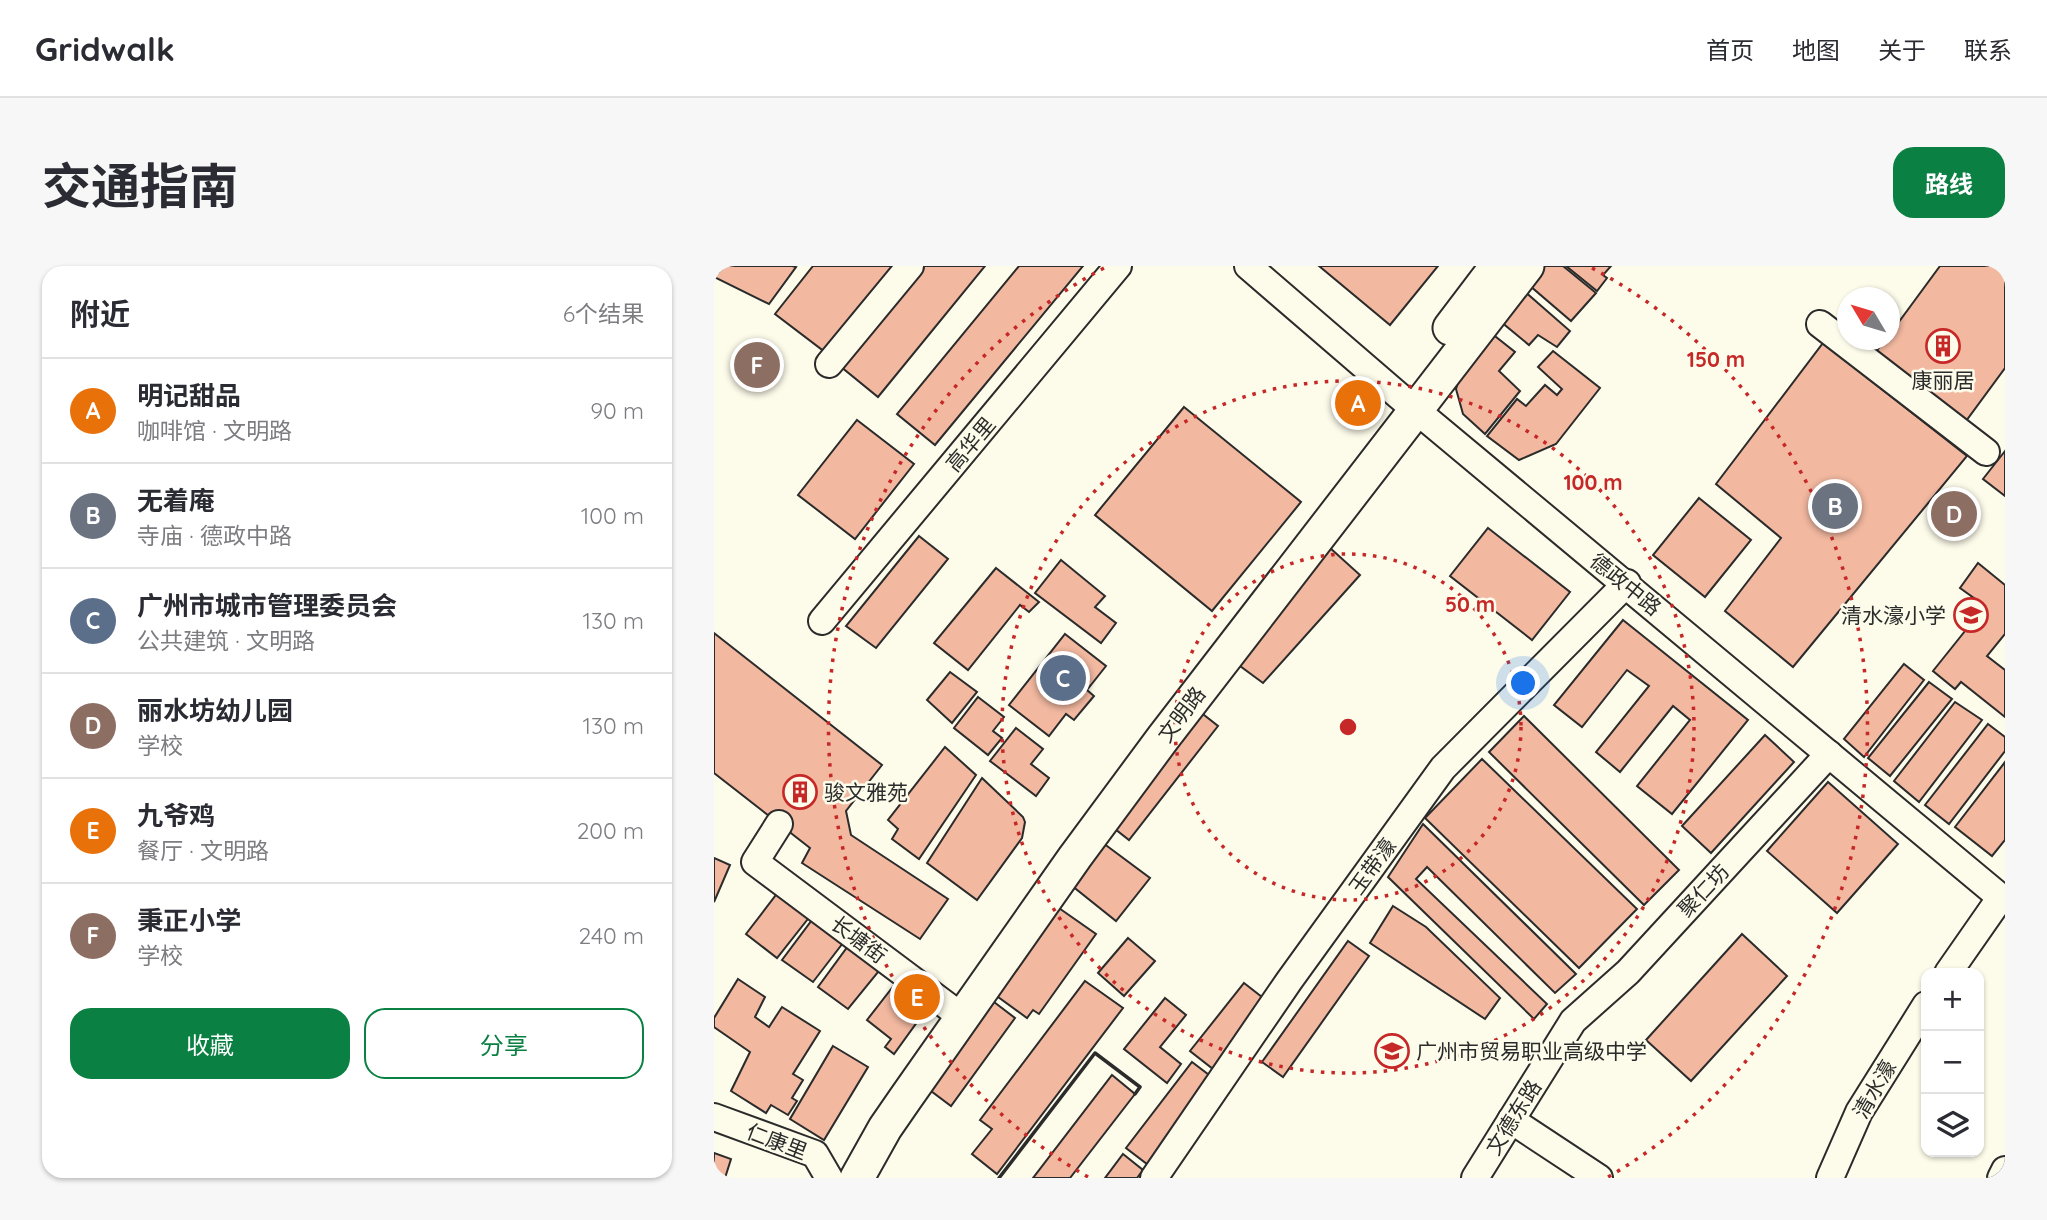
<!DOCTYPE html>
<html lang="zh">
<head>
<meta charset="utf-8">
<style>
	body { margin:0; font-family:Quicksand,"Noto Sans SC",sans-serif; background:#f7f7f7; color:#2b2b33 }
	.controls { position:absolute; right:21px; bottom:21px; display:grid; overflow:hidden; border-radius:14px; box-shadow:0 2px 5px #0004 }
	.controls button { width:63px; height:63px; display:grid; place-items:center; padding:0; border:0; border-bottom:2px solid #e1e1e2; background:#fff; color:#2b2b33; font:35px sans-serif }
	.compass { position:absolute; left:1123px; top:21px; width:63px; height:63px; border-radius:50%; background:#fff; box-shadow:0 2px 5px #0004; rotate:308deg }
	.you { position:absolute; left:810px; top:418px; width:24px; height:24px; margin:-18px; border:5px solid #fff; border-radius:50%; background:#1a73e8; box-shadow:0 0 0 10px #1a73e833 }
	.badge { display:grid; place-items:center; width:46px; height:46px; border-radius:50%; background:#0b8043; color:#fff; font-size:23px; font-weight:700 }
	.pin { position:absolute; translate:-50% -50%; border:4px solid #fff; box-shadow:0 2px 7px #0006 }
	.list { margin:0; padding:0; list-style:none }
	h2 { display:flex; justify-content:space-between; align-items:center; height:91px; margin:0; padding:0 28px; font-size:30px }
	h2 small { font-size:23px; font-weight:400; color:#7c7c81 }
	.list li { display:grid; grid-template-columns:46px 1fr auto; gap:21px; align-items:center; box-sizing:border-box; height:105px; padding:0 28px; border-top:2px solid #e1e1e2 }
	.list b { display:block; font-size:26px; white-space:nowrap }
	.list p { margin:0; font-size:23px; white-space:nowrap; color:#7c7c81 }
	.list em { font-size:23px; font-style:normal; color:#7c7c81 }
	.actions { display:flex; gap:14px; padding:21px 28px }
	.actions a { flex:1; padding:16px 0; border:2px solid #0b8043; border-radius:21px; text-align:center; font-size:24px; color:#0b8043 }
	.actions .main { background:#0b8043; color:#fff }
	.icon { flex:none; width:38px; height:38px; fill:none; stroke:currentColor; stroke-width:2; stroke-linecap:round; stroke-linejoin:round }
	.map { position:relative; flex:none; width:1291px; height:912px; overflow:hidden; border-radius:21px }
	header { display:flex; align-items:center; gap:42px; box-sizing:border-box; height:98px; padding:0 35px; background:#fff; border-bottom:2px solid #e1e1e2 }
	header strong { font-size:33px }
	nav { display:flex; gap:38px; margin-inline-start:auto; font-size:24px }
	.intro { display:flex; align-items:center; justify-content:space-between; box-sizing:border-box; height:168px; padding:0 42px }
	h1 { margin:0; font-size:49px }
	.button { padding:18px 32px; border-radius:21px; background:#0b8043; color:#fff; font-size:24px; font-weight:700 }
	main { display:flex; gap:42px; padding:0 42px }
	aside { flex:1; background:#fff; border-radius:21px; box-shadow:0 2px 5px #0004 }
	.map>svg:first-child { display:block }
	.building { fill:#f2b8a0; stroke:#2b2b2b; stroke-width:2 }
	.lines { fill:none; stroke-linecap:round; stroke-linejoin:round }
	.minor-casing { stroke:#2b2b2b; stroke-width:30 }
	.major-casing { stroke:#2b2b2b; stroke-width:37 }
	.minor { stroke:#fdfbea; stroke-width:26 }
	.major { stroke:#fdfbea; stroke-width:33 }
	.wall { stroke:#2b2b2b; stroke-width:3.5 }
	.ring { fill:none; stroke:#c62828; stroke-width:3.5; stroke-dasharray:3.5 7 }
	.labels { text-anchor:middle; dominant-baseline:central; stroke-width:5; stroke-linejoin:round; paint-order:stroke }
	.poi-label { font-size:21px; fill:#2b2b2b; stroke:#fdfbea; text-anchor:start }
	.street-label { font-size:21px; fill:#2b2b2b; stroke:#fdfbea }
	.centre { fill:#c62828; stroke:#fdfbea; stroke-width:3.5 }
	.ring-label { font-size:21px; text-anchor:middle; font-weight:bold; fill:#c62828; stroke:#fdfbea; stroke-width:5; stroke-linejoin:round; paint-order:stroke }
</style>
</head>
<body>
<header>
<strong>Gridwalk</strong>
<nav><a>首页</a><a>地图</a><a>关于</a><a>联系</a></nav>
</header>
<div class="intro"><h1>交通指南</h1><a class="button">路线</a></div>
<main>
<aside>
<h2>附近<small>6个结果</small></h2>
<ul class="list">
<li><span class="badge" style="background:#e8710a">A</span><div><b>明记甜品</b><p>咖啡馆 · 文明路</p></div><em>90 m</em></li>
<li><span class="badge" style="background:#6b7280">B</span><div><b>无着庵</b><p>寺庙 · 德政中路</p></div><em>100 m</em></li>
<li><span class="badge" style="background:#5c6f8a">C</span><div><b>广州市城市管理委员会</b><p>公共建筑 · 文明路</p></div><em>130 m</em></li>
<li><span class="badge" style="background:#8d6e63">D</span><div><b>丽水坊幼儿园</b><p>学校</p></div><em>130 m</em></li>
<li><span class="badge" style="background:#e8710a">E</span><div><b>九爷鸡</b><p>餐厅 · 文明路</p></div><em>200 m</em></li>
<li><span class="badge" style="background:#8d6e63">F</span><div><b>秉正小学</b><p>学校</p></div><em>240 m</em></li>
</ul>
<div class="actions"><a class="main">收藏</a><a>分享</a></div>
</aside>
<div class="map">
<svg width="1291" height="912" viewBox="0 0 1291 912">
	<rect width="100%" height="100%" fill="#fdfbea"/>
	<!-- building -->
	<g class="building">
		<path d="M11 0H78L82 1 55 38 0 11Z"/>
		<path d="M99 0H182L111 86 61 48Z"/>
		<path d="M208 0H271L164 131 126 100Z"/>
		<path d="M305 0H369L221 179 183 148Z"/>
		<path d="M605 0H724L676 59Z"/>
		<path d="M830 0H849L882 27 857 55 815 19Z"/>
		<path d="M852 0H897L889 9 893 12 883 25Z"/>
		<path d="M1226 0H1291V102L1252 155 1161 87 1171 74H1176V68Z"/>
		<path d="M809 24 856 65 843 81 824 69 815 79 786 55Z"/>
		<path d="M777 67 801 86 785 105 806 125 771 168 749 148 742 123 749 100Z"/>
		<path d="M1109 77 1253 190 1079 401 1011 345 1067 272 1002 218Z"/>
		<path d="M839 85 886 122 842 178 805 194 773 170 803 133 812 140 831 119 843 129 848 123 824 101Z"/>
		<path d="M470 141 587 236 498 345 381 249Z"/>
		<path d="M143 154 200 198 141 273 84 229Z"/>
		<path d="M1291 185V230L1269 213Z"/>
		<path d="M985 232 1037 274 991 331 939 289Z"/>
		<path d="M774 262 856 326 818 374 736 310Z"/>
		<path d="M205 270 234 293 162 382 132 360Z"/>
		<path d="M615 281 646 309 549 417 522 397Z"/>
		<path d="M347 294 391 330 381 341 402 357 387 377 321 327Z"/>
		<path d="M1264 297 1291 319V368L1273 390 1291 404V451L1247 416 1241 423 1219 405 1271 340 1246 322Z"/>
		<path d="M282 302 325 336 315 346 306 339 254 404 220 377Z"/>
		<path d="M909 354 1034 454 958 548 923 520 976 454 959 440 906 506 882 486 935 420 913 404 868 461 840 439Z"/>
		<path d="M0 367 168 499 132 545 137 569 234 633 206 673 88 597 96 582 0 507Z"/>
		<path d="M351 368 392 400 373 424 380 430 360 454 352 448 335 470 295 439Z"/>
		<path d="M1190 398 1210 414 1150 491 1130 473Z"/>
		<path d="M236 406 263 426 238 457 213 434Z"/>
		<path d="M1215 416 1238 433 1176 510 1154 492Z"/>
		<path d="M264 431 290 451 279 465 288 472 274 489 240 462Z"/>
		<path d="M1241 436 1268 454 1205 536 1180 515Z"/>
		<path d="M485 445 504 460 415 574 396 559Z"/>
		<path d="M810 450 965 604 930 639 775 486Z"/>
		<path d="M1274 458 1291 471V485L1235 558 1211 539Z"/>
		<path d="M302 462 329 483 317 498 335 512 322 530 276 495Z"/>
		<path d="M1051 469 1080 496 997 587 968 560Z"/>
		<path d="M231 481 262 509 205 593 178 573 184 563 174 554Z"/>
		<path d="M768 493 923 643 865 702 711 552Z"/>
		<path d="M1291 496V574L1278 590 1241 561Z"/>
		<path d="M268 512 309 551 311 556 308 572 263 634 213 597Z"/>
		<path d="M1114 516 1184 578 1123 647 1053 585Z"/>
		<path d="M709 558 862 708 841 727 713 601 702 613 833 738 820 753 674 611Z"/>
		<path d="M389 577 436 612 402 655 357 619Z"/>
		<path d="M0 592 16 599 0 636Z"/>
		<path d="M65 625 97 649 63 692 32 668Z"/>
		<path d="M342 640 382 668 325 748 319 744 313 752 280 728Z"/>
		<path d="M679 640 712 661 786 732 771 753 656 677Z"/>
		<path d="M101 650 132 673 99 716 68 694Z"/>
		<path d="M1028 668 1073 710 977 815 932 774Z"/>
		<path d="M414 672 441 695 410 730 384 707Z"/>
		<path d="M634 675 655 690 569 811 548 796Z"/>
		<path d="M137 676 169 700 134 743 104 721Z"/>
		<path d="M188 709 214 741 180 788 171 781 177 773 153 754Z"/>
		<path d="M24 713 51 731 41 751 55 761 68 741 106 765 79 808 89 814 78 832 83 835 74 849 57 839 52 847 17 825 36 786 0 761V752Z"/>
		<path d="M371 715 409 742 283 908 258 888 278 863 266 854Z"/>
		<path d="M530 717 553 735 499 803 476 785Z"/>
		<path d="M451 732 472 749 446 781 467 798 453 817 410 783Z"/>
		<path d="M280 736 301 752 237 840 217 825Z"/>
		<path d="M119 780 154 801 110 874 76 853Z"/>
		<path d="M478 796 499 812 433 898 412 882Z"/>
		<path d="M398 809 421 828 356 912H319Z"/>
		<path d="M0 887 17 893 11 912H0Z"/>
		<path d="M409 888 429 904 423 912H391Z"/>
	</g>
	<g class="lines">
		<!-- minor casing -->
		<g class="minor-casing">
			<g id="minor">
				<path d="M534 0 685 130 1291 635"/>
				<path d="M1106 58 1272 186"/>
				<path d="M115 98 196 0"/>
				<path d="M108 355 404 0"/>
				<path d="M65 558 41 596 248 751"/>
				<path d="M1234 707 1287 631"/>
				<path d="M0 851 101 888 115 912"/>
				<path d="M797 854 885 912"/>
				<path d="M440 912 575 715 729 502 913 317"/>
				<path d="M761 912 859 755 914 706 1115 488"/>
				<path d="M1116 912 1145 846 1212 739"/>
				<path d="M1287 912 1291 904"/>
			</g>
		</g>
		<!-- major casing -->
		<g class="major-casing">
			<g id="major">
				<path d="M736 62 783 0"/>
				<path d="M143 912 171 862 191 833 361 591 449 472 813 0"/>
			</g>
		</g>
		<!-- minor -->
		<use href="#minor" class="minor"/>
		<!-- major -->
		<use href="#major" class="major"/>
		<!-- wall -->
		<path class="wall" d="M285 912 381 787 426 821 421 828"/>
	</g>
	<!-- distance rings -->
	<g class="ring">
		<circle cx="634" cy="461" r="173"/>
		<circle cx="634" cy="461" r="346"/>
		<path d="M374 911A520 520 0 0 1 390 2M878 2A520 520 0 0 1 894 911"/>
	</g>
	<!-- icons -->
	<defs>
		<g id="building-ring" transform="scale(1.75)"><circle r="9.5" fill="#fdfbea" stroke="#c62828" stroke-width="1.5"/><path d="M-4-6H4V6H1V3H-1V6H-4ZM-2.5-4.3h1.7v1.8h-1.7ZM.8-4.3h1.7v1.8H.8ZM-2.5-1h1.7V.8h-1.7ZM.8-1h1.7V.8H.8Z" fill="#c62828"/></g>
		<g id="school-ring" transform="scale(1.75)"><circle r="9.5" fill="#fdfbea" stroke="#c62828" stroke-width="1.5"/><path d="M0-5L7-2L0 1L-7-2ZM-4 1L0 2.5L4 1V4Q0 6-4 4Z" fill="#c62828"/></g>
	</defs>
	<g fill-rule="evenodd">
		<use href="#building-ring" x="1229" y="80"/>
		<use href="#school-ring" x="1257" y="349"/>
		<use href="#building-ring" x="86" y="526"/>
		<use href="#school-ring" x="678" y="785"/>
	</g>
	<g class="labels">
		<!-- poi labels -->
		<g class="poi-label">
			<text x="1229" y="114" text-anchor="middle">康丽居</text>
			<text x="1232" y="349" text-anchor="end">清水濠小学</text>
			<text x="110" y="526">骏文雅苑</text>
			<text x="702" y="785">广州市贸易职业高级中学</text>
		</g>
		<!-- street labels -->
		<g class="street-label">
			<text transform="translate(256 178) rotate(-50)">高华里</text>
			<text transform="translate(912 318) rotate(39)">德政中路</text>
			<text transform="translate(467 448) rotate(-53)">文明路</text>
			<text transform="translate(658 600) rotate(-54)">玉带濠</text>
			<text transform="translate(989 624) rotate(-47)">聚仁坊</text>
			<text transform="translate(145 673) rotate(37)">长塘街</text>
			<text transform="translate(1160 823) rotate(-60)">清水濠</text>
			<text transform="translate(799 851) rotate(-58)">文德东路</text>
			<text transform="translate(63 875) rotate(21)">仁康里</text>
		</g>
	</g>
	<circle cx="634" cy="461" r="10" class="centre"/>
	<g class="ring-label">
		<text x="1002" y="101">150 m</text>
		<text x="879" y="224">100 m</text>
		<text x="756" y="346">50 m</text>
	</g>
</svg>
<div class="controls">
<button>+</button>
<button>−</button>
<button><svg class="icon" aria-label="layers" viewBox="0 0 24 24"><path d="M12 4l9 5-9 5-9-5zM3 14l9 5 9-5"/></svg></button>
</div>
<svg class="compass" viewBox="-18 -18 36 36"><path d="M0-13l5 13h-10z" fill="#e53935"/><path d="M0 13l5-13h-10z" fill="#7c7c81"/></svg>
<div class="you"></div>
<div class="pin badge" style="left:644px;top:137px;background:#e8710a">A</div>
<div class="pin badge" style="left:1121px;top:240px;background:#6b7280">B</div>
<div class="pin badge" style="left:349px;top:412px;background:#5c6f8a">C</div>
<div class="pin badge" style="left:1240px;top:248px;background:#8d6e63">D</div>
<div class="pin badge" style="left:203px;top:731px;background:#e8710a">E</div>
<div class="pin badge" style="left:43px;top:99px;background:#8d6e63">F</div>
</div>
</main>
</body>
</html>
